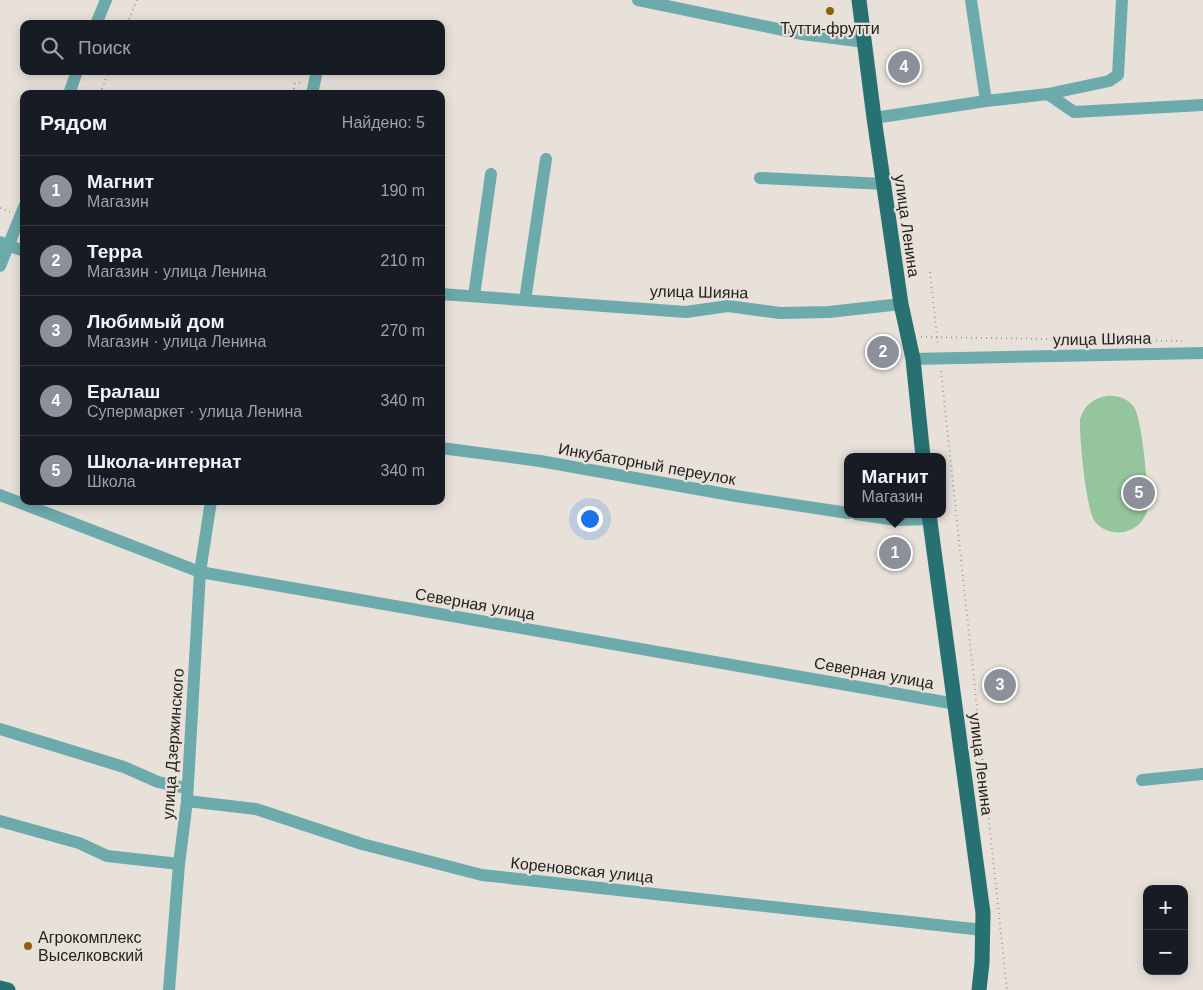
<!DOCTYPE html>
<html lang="ru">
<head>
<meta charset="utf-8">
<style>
	body { margin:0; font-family:Helvetica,sans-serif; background:#20242c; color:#f1f3f6 }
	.controls { position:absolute; right:15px; bottom:15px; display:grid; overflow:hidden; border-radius:10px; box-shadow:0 2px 12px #0003 }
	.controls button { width:45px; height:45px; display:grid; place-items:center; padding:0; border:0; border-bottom:1px solid #363941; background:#171b24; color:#f1f3f6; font:25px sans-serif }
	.you { position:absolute; left:589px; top:518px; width:18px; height:18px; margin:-12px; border:4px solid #fff; border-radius:50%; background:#1a73e8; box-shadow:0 0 0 8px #1a73e833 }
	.badge { display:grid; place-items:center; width:32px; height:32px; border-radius:50%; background:#8c9099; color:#fff; font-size:16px; font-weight:700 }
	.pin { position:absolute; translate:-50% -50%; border:2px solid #fff; box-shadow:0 1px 5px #0006 }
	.popup { position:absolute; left:844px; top:453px; width:102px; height:65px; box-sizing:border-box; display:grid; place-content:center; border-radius:10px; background:#171b24; filter:drop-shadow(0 1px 4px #0005); font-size:16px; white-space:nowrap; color:#9ea1a6 }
	.popup b { font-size:19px; color:#f1f3f6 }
	.popup::after { content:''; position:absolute; left:50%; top:100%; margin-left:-10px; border:10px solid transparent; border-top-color:#171b24 }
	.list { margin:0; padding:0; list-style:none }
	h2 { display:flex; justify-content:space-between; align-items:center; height:65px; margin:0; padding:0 20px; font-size:21px }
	h2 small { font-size:16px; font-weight:400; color:#9ea1a6 }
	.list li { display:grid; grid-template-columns:32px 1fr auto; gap:15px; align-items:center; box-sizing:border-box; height:70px; padding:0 20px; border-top:1px solid #363941 }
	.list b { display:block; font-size:19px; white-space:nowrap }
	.list p { margin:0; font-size:16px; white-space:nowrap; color:#9ea1a6 }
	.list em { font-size:16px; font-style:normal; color:#9ea1a6 }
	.icon { flex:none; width:28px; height:28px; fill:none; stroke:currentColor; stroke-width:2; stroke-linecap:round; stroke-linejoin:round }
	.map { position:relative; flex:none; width:1203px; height:990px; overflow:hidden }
	.search { position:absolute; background:#171b24; box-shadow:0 2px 12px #0003; left:20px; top:20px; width:425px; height:55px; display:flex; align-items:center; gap:12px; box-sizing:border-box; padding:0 18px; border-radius:10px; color:#9ea1a6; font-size:19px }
	.panel { position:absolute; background:#171b24; box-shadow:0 2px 12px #0003; left:20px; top:90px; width:425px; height:415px; border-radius:10px }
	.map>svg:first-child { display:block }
	.green { fill:#95c59c }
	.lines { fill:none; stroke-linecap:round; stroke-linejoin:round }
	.path { stroke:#a29d98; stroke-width:2; stroke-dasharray:1 4; stroke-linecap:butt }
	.minor { stroke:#6daaab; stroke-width:12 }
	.major { stroke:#277172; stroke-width:15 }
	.poi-dot { fill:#926010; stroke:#e8e1da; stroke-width:2 }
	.labels { text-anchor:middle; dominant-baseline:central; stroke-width:4.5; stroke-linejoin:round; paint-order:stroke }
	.poi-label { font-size:16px; fill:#24211f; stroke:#e8e1da }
	.street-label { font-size:16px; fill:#24211f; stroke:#e8e1da }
</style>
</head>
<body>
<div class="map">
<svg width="1203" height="990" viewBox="0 0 1203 990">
	<rect width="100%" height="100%" fill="#e8e1da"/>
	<!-- green -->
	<path class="green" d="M1106 396C1117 395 1127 398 1134 407 1142 418 1149 493 1148 508 1145 520 1137 529 1124 532 1113 534 1100 530 1094 520 1086 508 1079 435 1080 419 1084 406 1092 399 1106 396Z"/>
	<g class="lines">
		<!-- path -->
		<g class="path">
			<path d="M127 24 137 0"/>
			<path d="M100 94 109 71"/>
			<path d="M293 94 295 83H302"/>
			<path d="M0 208 10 212"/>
			<path d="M930 272 938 346"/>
			<path d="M921 337 1183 341"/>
			<path d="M941 371 1007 990"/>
		</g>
		<!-- minor -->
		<g class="minor">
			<path d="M638 0 802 34 865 42"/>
			<path d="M971 0 986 101"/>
			<path d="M96 24 106 0"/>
			<path d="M69 94 77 71"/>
			<path d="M312 94 316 75"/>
			<path d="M1048 94 1109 81 1118 75 1122 0"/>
			<path d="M874 118 986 101 1048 94 1074 112 1203 105"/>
			<path d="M760 178 884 184"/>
			<path d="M0 242 24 251"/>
			<path d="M0 266 24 207"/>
			<path d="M441 294 686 312 728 306 780 313 829 312 901 304"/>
			<path d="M474 296 491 174"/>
			<path d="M525 300 546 159"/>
			<path d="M913 359 1203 353"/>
			<path d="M441 448 540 461 736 496 848 513"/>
			<path d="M0 495 200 572 956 704"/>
			<path d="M856 514 896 520 930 519"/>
			<path d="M0 729 124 767 158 782 186 788"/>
			<path d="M1142 780 1203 774"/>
			<path d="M187 801 256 809 362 844 482 875 983 930"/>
			<path d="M0 821 79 843 107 856 179 864"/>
			<path d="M169 990 179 864 187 801 200 572 211 501"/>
		</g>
		<!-- major -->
		<g class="major">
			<path d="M859 0 874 118 901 304 913 359 923 457"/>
			<path d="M929 514 983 913 982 963 979 990"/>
			<path d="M0 988 8 990"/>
		</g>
	</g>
	<!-- markers -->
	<g class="poi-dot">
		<circle cx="830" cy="11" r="5"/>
		<circle cx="28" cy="946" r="5"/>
	</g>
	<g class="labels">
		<!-- poi labels -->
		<g class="poi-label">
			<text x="830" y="28">Тутти-фрутти</text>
			<text x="38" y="937" text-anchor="start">Агрокомплекс<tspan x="38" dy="18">Выселковский</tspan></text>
		</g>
		<!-- street labels -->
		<g class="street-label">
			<text transform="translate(907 226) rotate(82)">улица Ленина</text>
			<text transform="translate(699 292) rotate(1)">улица Шияна</text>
			<text transform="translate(1102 339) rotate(-1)">улица Шияна</text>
			<text transform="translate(647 464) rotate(10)">Инкубаторный переулок</text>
			<text transform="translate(475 604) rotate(10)">Северная улица</text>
			<text transform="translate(874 673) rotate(10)">Северная улица</text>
			<text transform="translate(173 744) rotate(-86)">улица Дзержинского</text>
			<text transform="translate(981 764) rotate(83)">улица Ленина</text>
			<text transform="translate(582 870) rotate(6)">Кореновская улица</text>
		</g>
	</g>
</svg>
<div class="controls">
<button>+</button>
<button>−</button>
</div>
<div class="you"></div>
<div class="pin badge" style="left:895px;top:553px">1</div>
<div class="popup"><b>Магнит</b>Магазин</div>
<div class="pin badge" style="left:883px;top:352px">2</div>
<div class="pin badge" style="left:1000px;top:685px">3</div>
<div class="pin badge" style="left:904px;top:67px">4</div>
<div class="pin badge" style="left:1139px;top:493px">5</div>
<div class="search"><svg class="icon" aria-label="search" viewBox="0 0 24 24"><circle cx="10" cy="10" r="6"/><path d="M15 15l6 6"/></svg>Поиск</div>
<section class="panel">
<h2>Рядом<small>Найдено: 5</small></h2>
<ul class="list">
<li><span class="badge">1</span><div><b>Магнит</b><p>Магазин</p></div><em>190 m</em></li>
<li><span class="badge">2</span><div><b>Терра</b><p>Магазин · улица Ленина</p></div><em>210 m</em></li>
<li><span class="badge">3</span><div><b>Любимый дом</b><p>Магазин · улица Ленина</p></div><em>270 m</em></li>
<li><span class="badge">4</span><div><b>Ералаш</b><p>Супермаркет · улица Ленина</p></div><em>340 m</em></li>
<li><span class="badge">5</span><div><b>Школа-интернат</b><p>Школа</p></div><em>340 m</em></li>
</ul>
</section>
</div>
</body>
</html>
